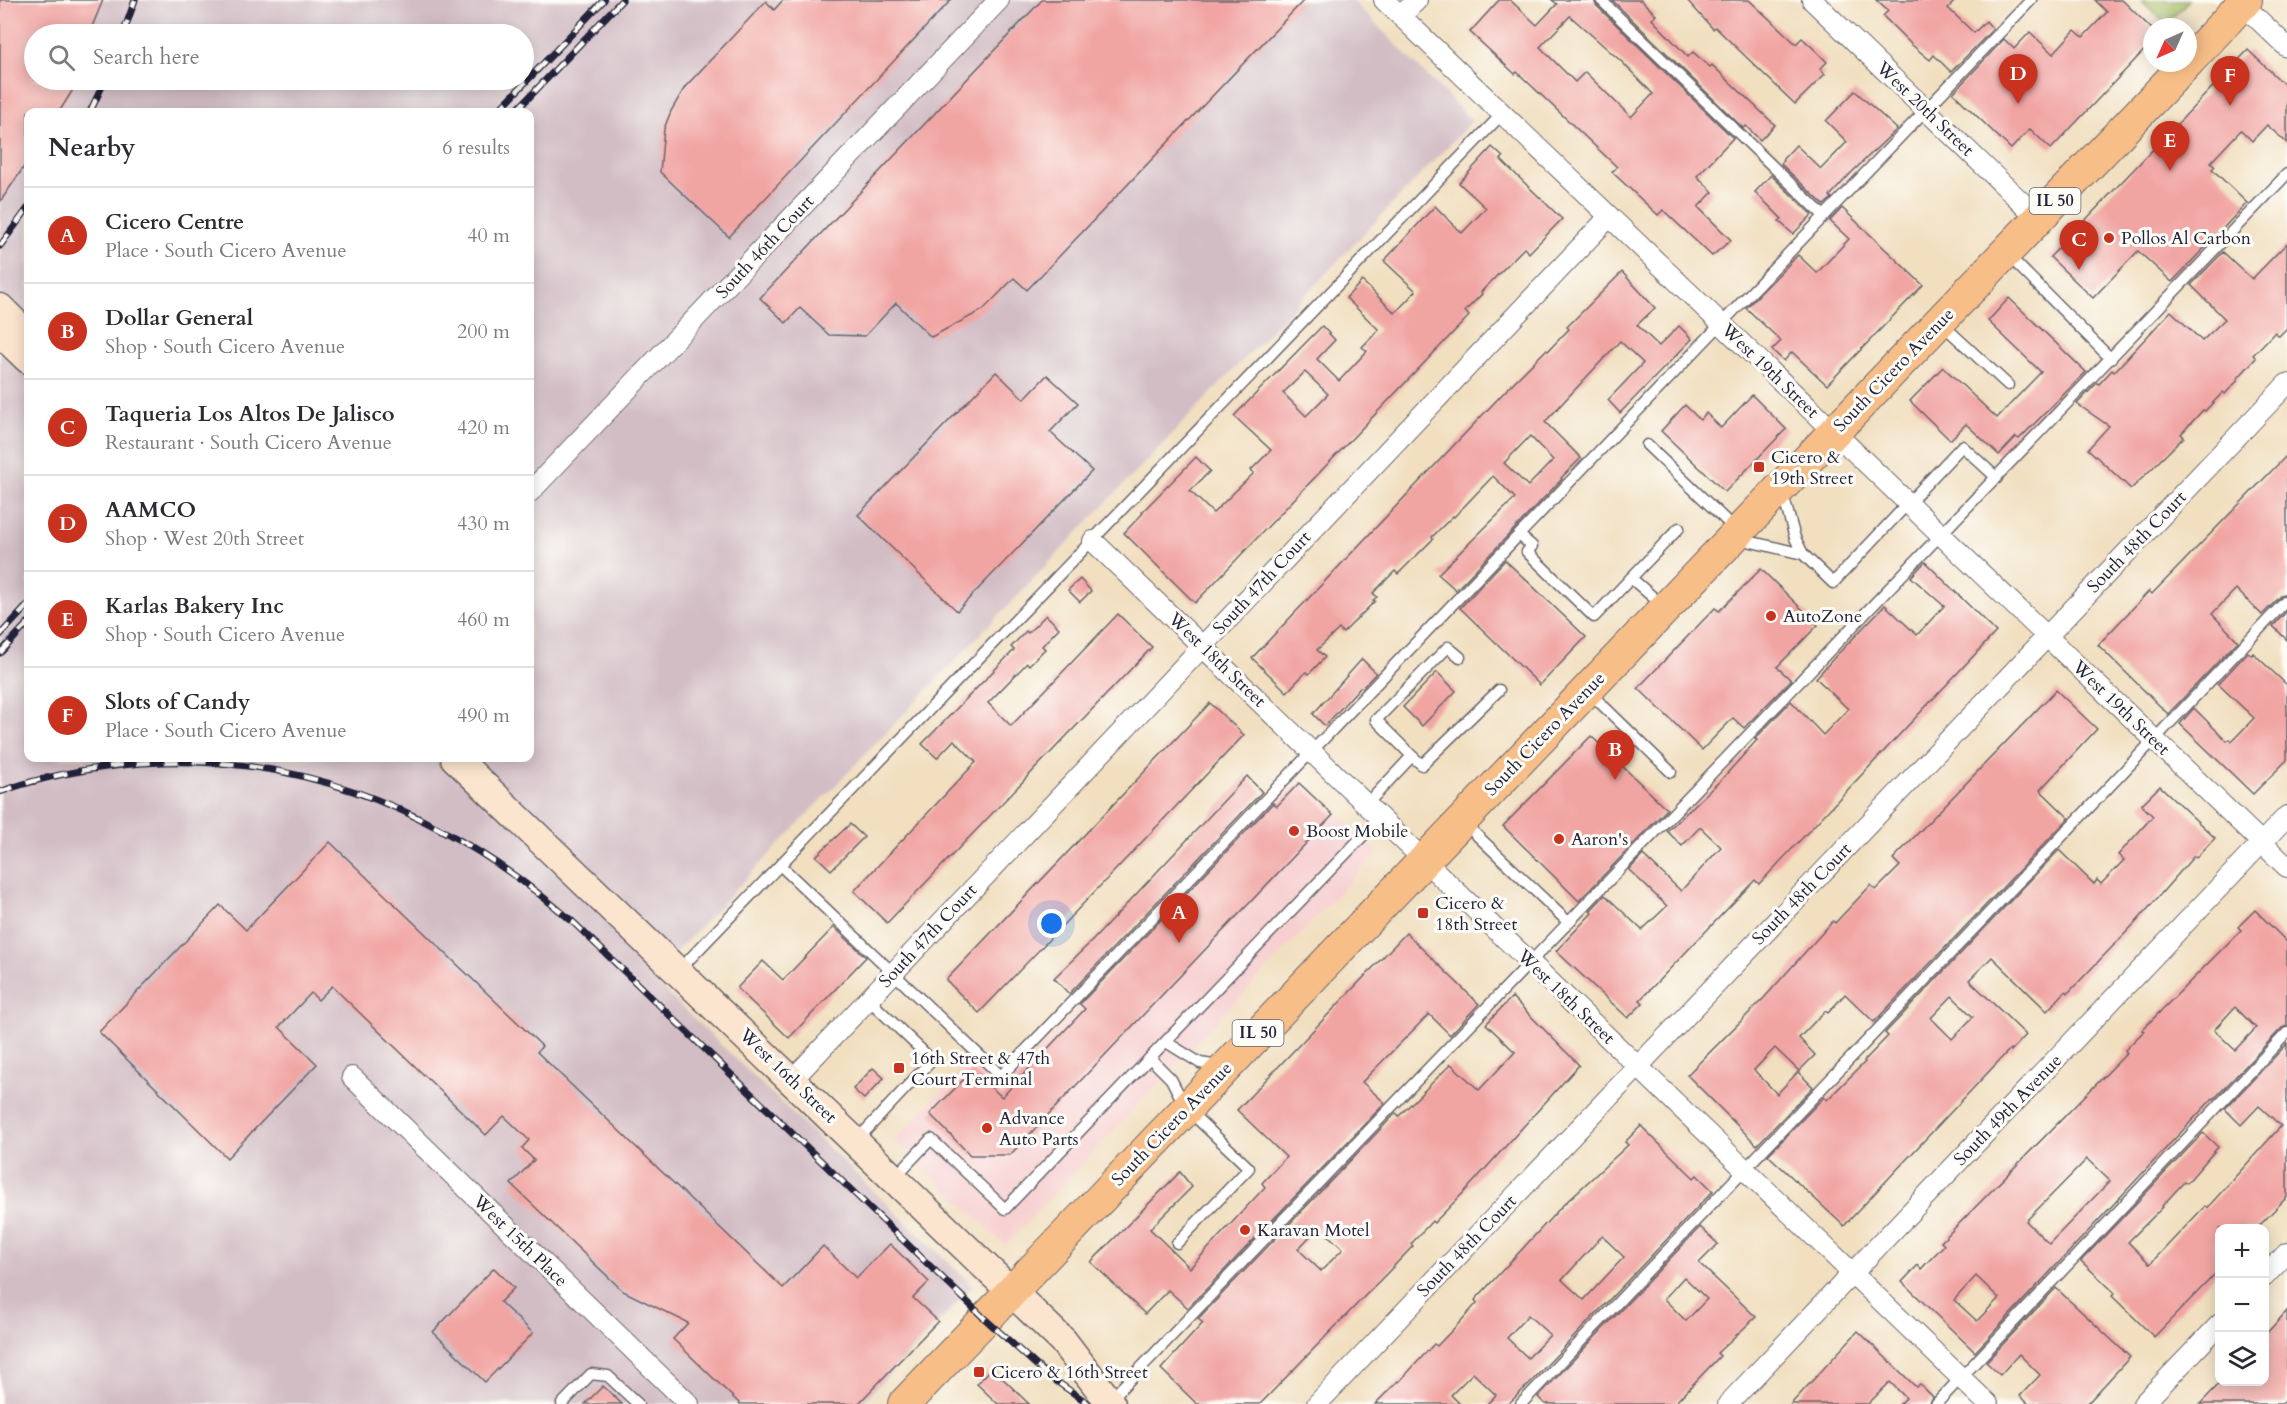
<!DOCTYPE html>
<html lang="en">
<head>
<meta charset="utf-8">
<style>
	body { margin:0; font-family:Cardo,serif; background:#f2f2f3; color:#2b2b33 }
	.controls { position:absolute; right:18px; bottom:18px; display:grid; overflow:hidden; border-radius:12px; box-shadow:0 3px 15px #0003 }
	.controls button { width:54px; height:54px; display:grid; place-items:center; padding:0; border:0; border-bottom:2px solid #e1e1e2; background:#fff; color:#2b2b33; font:30px sans-serif }
	.compass { position:absolute; left:2143px; top:18px; width:54px; height:54px; border-radius:50%; background:#fff; box-shadow:0 3px 15px #0003; rotate:225deg }
	.you { position:absolute; left:1052px; top:924px; width:21px; height:21px; margin:-15px; border:4px solid #fff; border-radius:50%; background:#1a73e8; box-shadow:0 0 0 9px #1a73e833 }
	.badge { display:grid; place-items:center; width:39px; height:39px; border-radius:50%; background:#c8321e; color:#fff; font-size:20px; font-weight:700 }
	.pin { position:absolute; translate:-50% -50px; filter:drop-shadow(0 2px 3px #0008) }
	.pin::after { content:''; position:absolute; top:32px; width:21px; height:18px; background:inherit; clip-path:polygon(0 0,100% 0,50% 100%) }
	.list { margin:0; padding:0; list-style:none }
	h2 { display:flex; justify-content:space-between; align-items:center; height:78px; margin:0; padding:0 24px; font-size:26px }
	h2 small { font-size:20px; font-weight:400; color:#7c7c81 }
	.list li { display:grid; grid-template-columns:39px 1fr auto; gap:18px; align-items:center; box-sizing:border-box; height:96px; padding:0 24px; border-top:2px solid #e1e1e2 }
	.list b { display:block; font-size:22px; white-space:nowrap }
	.list p { margin:0; font-size:20px; white-space:nowrap; color:#7c7c81 }
	.list em { font-size:20px; font-style:normal; color:#7c7c81 }
	.icon { flex:none; width:33px; height:33px; fill:none; stroke:currentColor; stroke-width:2; stroke-linecap:round; stroke-linejoin:round }
	.map { position:relative; flex:none; width:2287px; height:1404px; overflow:hidden }
	.search { position:absolute; background:#fff; box-shadow:0 3px 15px #0003; left:24px; top:24px; width:510px; height:66px; display:flex; align-items:center; gap:15px; box-sizing:border-box; padding:0 21px; border-radius:33px; color:#7c7c81; font-size:22px }
	.panel { position:absolute; background:#fff; box-shadow:0 3px 15px #0003; left:24px; top:108px; width:510px; height:654px; border-radius:12px }
	.map>svg:first-child { display:block }
	.built { fill:#f7cfd0 }
	.industrial { fill:#d2bdc5; fill-rule:evenodd }
	.green { fill:#abc166; stroke:#667250; stroke-width:1.5 }
	.building { fill:#f1a5a3; fill-rule:evenodd }
	.lines { fill:none; stroke-linecap:round; stroke-linejoin:round }
	.lane-casing { stroke:#6a646a; stroke-width:13 }
	.street-casing { stroke:#6a646a; stroke-width:22 }
	.secondary-casing { stroke:#6a646a; stroke-width:31 }
	.primary-casing { stroke:#6a646a; stroke-width:34 }
	.lane { stroke:#fff; stroke-width:10 }
	.street { stroke:#fff; stroke-width:20 }
	.secondary { stroke:#fce5cf; stroke-width:28 }
	.primary { stroke:#f7be88; stroke-width:32 }
	.rail-casing { stroke:#22223b; stroke-width:7 }
	.rail { stroke:#fdfcf7; stroke-width:4.5; stroke-dasharray:14; stroke-linecap:butt }
	.poi-dot { fill:#c8321e; stroke:#fdfcf7; stroke-width:2 }
	.labels { text-anchor:middle; dominant-baseline:central; stroke-width:6; stroke-linejoin:round; paint-order:stroke }
	.shield { fill:#fdfcf7; stroke:#646373; stroke-width:1.5 }
	.shield-label { font-size:16px; font-weight:bold; fill:#22223b }
	.street-label { font-size:18px; fill:#22223b; stroke:#fdfcf7 }
	.poi-label { font-size:18px; fill:#22223b; stroke:#fdfcf7; text-anchor:start }
</style>
</head>
<body>
<div class="map">
<svg width="2287" height="1404" viewBox="0 0 2287 1404">
	<rect width="100%" height="100%" fill="#fdfcf7"/>
	<filter id="ink" filterUnits="userSpaceOnUse"><feTurbulence type="fractalNoise" baseFrequency=".0167" numOctaves="2"/><feDisplacementMap in="SourceGraphic" scale="12" xChannelSelector="R" yChannelSelector="G"/><feConvolveMatrix kernelMatrix="1 2 1 2 8 2 1 2 1" color-interpolation-filters="sRGB"/></filter>
	<filter id="wash" filterUnits="userSpaceOnUse"><feTurbulence type="fractalNoise" baseFrequency=".008" numOctaves="4" result="noise"/><feDisplacementMap in="SourceGraphic" scale="24" xChannelSelector="R" yChannelSelector="G"/><feGaussianBlur stdDeviation="1.35" result="paint"/><feColorMatrix in="noise" values="0 0 0 0 0 0 0 0 0 0 0 0 0 0 0 0 0 1.4 0 .05"/><feComposite in="paint" operator="in"/></filter>
	<g filter="url(#wash)">
		<rect width="100%" height="100%" fill="#f1dfc0"/>
		<!-- built -->
		<path class="built" d="M1298 777 1378 852 1005 1245 894 1141 971 1060 1002 1089Z"/>
		<!-- industrial -->
		<path class="industrial" d="M0 0H1352L1472 121 651 978 973 1286 861 1404H0ZM34 34H524V80H34ZM28 112H530V758H28Z"/>
		<!-- green -->
		<path class="green" d="M2141 0H2189L2166 24Z"/>
		<g id="blocks">
			<!-- building -->
			<g class="building">
				<path d="M0 0H103L89 34H34V80H79L59 112H28V161L0 202Z"/>
				<path d="M783 0H951L729 237 660 172 664 129 671 111 685 87 766 1 774 10Z"/>
				<path d="M1042 0H1304L1027 290 1014 278 983 310 931 337 896 303 865 336 829 335 800 308 786 323 760 298Z"/>
				<path d="M1499 0H1510L1537 25 1557 4 1552 0H1594L1596 5 1733 138 1697 176 1713 192 1698 207 1731 240 1712 256 1663 210 1658 215 1612 172 1617 167 1517 72 1515 74 1470 32ZM1570 16 1622 62 1653 94 1631 117 1585 72 1575 82 1540 47Z"/>
				<path d="M1612 0H1641L1656 15 1652 19 1688 57 1693 52 1710 67 1712 65 1775 125 1760 140 1746 126 1743 128Z"/>
				<path d="M1687 0H1749L1796 44 1802 38 1815 50 1827 62 1820 69 1825 74 1795 104 1715 27 1713 29Z"/>
				<path d="M1876 0H1956L1948 8 1974 33 1986 21 1993 29 1951 72 1934 55 1930 60 1912 45 1883 16 1888 11Z"/>
				<path d="M2095 0H2122L2152 29V42L2051 149 2030 129 2011 149 1953 93 2004 39 2014 49 2030 32 2053 54 2075 30 2083 37 2107 12Z"/>
				<path d="M2248 50 2287 87V143L2267 125 2252 141 2241 130 2211 162 2215 166 2212 169 2247 203 2172 282 2138 251 2093 298 2050 257Z"/>
				<path d="M1855 91 1897 129 1850 174 1830 196 1832 198 1824 205 1781 164 1783 161 1782 160 1796 145 1821 169 1847 142 1826 121Z"/>
				<path d="M1492 147 1503 157 1501 160 1562 219 1529 253 1524 248 1481 292 1482 294 1465 311 1469 316 1195 603 1124 533 1143 513 1142 512 1196 457 1210 471 1190 491 1213 513 1254 473 1251 470 1271 450 1234 416 1322 326 1335 340 1317 359 1339 381 1367 351 1362 347 1379 330 1346 298 1362 281 1395 313 1416 291 1384 261 1435 206 1462 233 1486 208 1459 183ZM1305 372 1328 394 1306 416 1283 393Z"/>
				<path d="M1771 175 1812 215 1793 234 1779 221 1782 219 1755 192Z"/>
				<path d="M1842 208 1923 285 1827 385 1792 352 1784 361 1772 350 1781 341 1746 308 1798 255 1817 273 1849 239 1830 221Z"/>
				<path d="M2287 243V328L2279 336 2275 332 2253 355 2256 358 2237 379 2238 380 2225 394 2223 392 2205 411 2203 410 2181 434 2184 437 2131 489 2088 449 2109 426 2077 404 2097 383 2099 384 2112 370 2114 372 2171 311 2202 341 2225 319 2191 285 2223 252 2252 279Z"/>
				<path d="M1622 272 1655 308 1637 325 1659 346 1679 326 1692 339 1620 413 1608 400 1643 363 1620 341 1545 422 1581 458 1561 478 1562 479 1456 590 1438 574 1515 498 1493 476 1454 517 1453 516 1432 537 1433 539 1398 574 1395 571 1373 593 1377 597 1373 600 1375 601 1343 633 1339 629 1317 650 1325 657 1309 674 1306 672 1287 692 1252 658 1511 385 1546 350 1548 351 1569 329 1567 327ZM1530 436 1553 460 1528 486 1504 463Z"/>
				<path d="M2009 298 2086 372 2019 439 2016 437 1999 455 1966 424 1950 440 1910 401 1943 367 1997 418 2041 372 1988 321Z"/>
				<path d="M996 372 1024 399 1047 375 1078 403 1050 432 1092 471 957 611 858 515Z"/>
				<path d="M1752 395 1786 429 1725 492 1661 431 1685 405 1700 420 1706 413 1721 428Z"/>
				<path d="M2287 455V593L2282 595 2262 615 2236 589 2212 614 2238 641 2168 714 2098 645 2149 591 2152 594Z"/>
				<path d="M1505 560 1586 637 1540 685 1460 608Z"/>
				<path d="M1925 562 1996 632 1759 884 1755 880 1640 1000 1643 1003 1628 1018 1556 951 1592 913 1590 911 1605 895 1642 930 1667 906 1629 870 1643 855 1681 891 1721 847 1700 827 1682 846 1667 831 1721 780 1757 740 1755 739 1791 701 1823 735 1848 709 1816 678 1834 658 1885 605 1917 635 1944 606 1911 577Z"/>
				<path d="M1761 569 1818 625 1777 667 1791 680 1744 728 1733 718 1702 750 1638 688 1715 608 1719 611Z"/>
				<path d="M1080 579 1091 591 1080 602 1068 590Z"/>
				<path d="M2287 611V640L2273 626Z"/>
				<path d="M1118 614 1152 647 887 923 854 891 976 762 954 740 937 758 922 744 1014 650 1011 647 1026 631 1028 633 1046 615 1059 628 1042 646 1045 649 1029 665 1027 663 988 703 1011 726Z"/>
				<path d="M2248 652 2252 655 2253 653 2287 685V760L2253 794 2180 724 2194 708 2227 741 2229 739 2232 741 2254 718 2218 684Z"/>
				<path d="M1362 659 1376 673 1362 688 1360 687 1325 726 1313 714Z"/>
				<path d="M1437 672 1456 691 1422 726 1403 707Z"/>
				<path d="M2056 690 2097 729 2040 790 2069 818 1874 1022 1845 994 1828 1013 1825 1011 1799 1038 1815 1055 1799 1071 1775 1048 1754 1070 1777 1094 1798 1072 1813 1087 1757 1145 1687 1075 1764 998 1833 921 1835 923 1871 885 1876 890 1900 866 1893 859Z"/>
				<path d="M1210 703 1244 735 979 1013 946 980Z"/>
				<path d="M1591 736 1667 809 1579 901 1503 826Z"/>
				<path d="M1247 776 1262 792 1069 994 1054 978 1093 940Z"/>
				<path d="M1299 783 1333 815 1010 1155H970L930 1114 972 1071 1002 1097 1085 1009 1080 1004 1273 803 1277 806Z"/>
				<path d="M2160 786 2215 838 2196 858 2194 856 2138 920 2068 993 2066 991 2047 1011 1992 957 1969 980 2026 1035 2011 1051 2010 1049 1844 1226 1768 1155 1824 1097 1827 1100 1865 1062 1864 1061 1888 1036 1885 1033 2059 850 2094 884 2097 880 2101 884 2124 860 2118 855 2153 816 2141 805ZM1952 996 1973 1017 1952 1039 1931 1018Z"/>
				<path d="M850 824 864 837 831 870 816 856Z"/>
				<path d="M330 842 542 1046 537 1052 783 1288 823 1246 856 1278 890 1244 929 1282 913 1298 938 1321 858 1404H740L673 1339 688 1323 623 1291 511 1184 534 1160 522 1148 529 1140 504 1116 486 1135 332 986 318 1000 311 993 279 1027 317 1064 227 1158 99 1032 220 905 246 930Z"/>
				<path d="M2255 910 2287 942V1026L2282 1028 2214 1099 2213 1098 1975 1352 1902 1282 1918 1265 1921 1269 1944 1245 1941 1242 2127 1053 2125 1050 2144 1031 2142 1030 2241 930 2238 927ZM2235 1007 2256 1028 2235 1050 2214 1030ZM2087 1159 2110 1181 2049 1244 2026 1221ZM1976 1276 1999 1298 1977 1321 1954 1300Z"/>
				<path d="M834 927 866 957 789 1038 737 988 763 961 783 980Z"/>
				<path d="M1406 933 1479 1004 1450 1035 1429 1014 1362 1082 1385 1103 1188 1308 1168 1290 1145 1314 1091 1262 1180 1172 1192 1187 1150 1229 1190 1268 1265 1187 1262 1183 1286 1157 1237 1110Z"/>
				<path d="M1512 997 1579 1065 1468 1188 1434 1223 1432 1221 1411 1244 1413 1246 1393 1267 1267 1397 1260 1404H1197L1161 1369 1203 1323 1198 1319 1396 1113 1399 1116 1451 1064 1479 1090 1515 1052 1486 1024ZM1319 1227 1343 1249 1321 1271 1298 1249Z"/>
				<path d="M2287 1044V1197L2257 1228H2220V1269L2154 1337 2112 1296 2115 1293 2081 1261 2203 1133 2218 1147 2187 1183 2185 1181 2162 1206 2163 1207 2128 1242 2150 1264 2205 1206 2207 1208 2281 1126 2259 1106 2241 1125 2225 1109Z"/>
				<path d="M873 1068 884 1078 864 1099 853 1089Z"/>
				<path d="M1641 1126 1694 1178 1697 1175 1713 1191 1527 1386 1508 1404H1487L1496 1395 1473 1373 1451 1395 1460 1404H1375L1398 1381 1399 1382 1434 1344 1437 1346 1460 1322 1477 1303 1475 1300 1562 1206 1628 1145 1625 1142ZM1602 1236 1624 1257 1584 1300 1562 1280ZM1528 1315 1550 1335 1528 1358 1507 1338Z"/>
				<path d="M1700 1227 1718 1244 1699 1263 1756 1317 1717 1353 1720 1356 1674 1404H1545L1538 1397ZM1684 1277 1707 1299 1686 1321 1664 1299Z"/>
				<path d="M494 1268 514 1288 500 1302 533 1333 485 1382 433 1332Z"/>
				<path d="M2056 1288 2130 1357 2087 1404H2029L2020 1396 2040 1375 2019 1354 2000 1375 1986 1362Z"/>
				<path d="M2287 1311V1399L2282 1404H2200L2221 1382H2265V1335Z"/>
				<path d="M1858 1331 1916 1387 1920 1384 1933 1397 1929 1404H1900L1906 1398 1890 1382 1868 1404H1791Z"/>
				<path d="M992 1368 1029 1404H998L977 1384Z"/>
				<path d="M603 1386 622 1404H585Z"/>
			</g>
		</g>
	</g>
	<g filter="url(#ink)">
		<use href="#blocks" fill-opacity="0" stroke="#6a646a" stroke-width="1.5"/>
		<g class="lines">
			<!-- lane casing -->
			<g class="lane-casing">
				<g id="lane">
					<path d="M1601 0 1824 216"/>
					<path d="M2008 255 2111 359"/>
					<path d="M1942 324 2008 385"/>
					<path d="M1647 445 1736 530"/>
					<path d="M1519 535 1532 546 1527 552 1594 617 1631 578"/>
					<path d="M1739 539 1803 554 1795 538 1782 491"/>
					<path d="M1803 554 1833 583 1962 446 1997 478"/>
					<path d="M1663 606 1631 578 1679 528"/>
					<path d="M1589 692 1671 772"/>
					<path d="M1412 756 1422 765 1499 690"/>
					<path d="M1366 805 1412 756 1376 720 1448 647 1460 657"/>
					<path d="M1464 823 1568 922"/>
					<path d="M781 866 1001 1076 2031 0"/>
					<path d="M679 970 1502 114"/>
					<path d="M1166 1042 1200 1063 1219 1066"/>
					<path d="M1150 1058 1171 1079 1186 1108 1249 1168 1177 1243"/>
					<path d="M856 1141 932 1060 868 999"/>
					<path d="M894 1178 931 1139 1005 1209 1380 818"/>
					<path d="M1110 1400 2287 174"/>
					<path d="M562 1404 591 1374 608 1376 638 1404"/>
					<path d="M1521 1404 2287 600"/>
					<path d="M1936 1404 2287 1033"/>
				</g>
			</g>
			<!-- street casing -->
			<g class="street-casing">
				<g id="street">
					<path d="M1384 0 2287 867"/>
					<path d="M1812 0 2039 219"/>
					<path d="M2238 0 2287 47"/>
					<path d="M1401 16 1417 0"/>
					<path d="M530 492 999 0"/>
					<path d="M1093 541 1988 1404"/>
					<path d="M352 1077 689 1404"/>
					<path d="M792 1080 1609 217"/>
					<path d="M2264 1277 2287 1253"/>
					<path d="M1317 1404 2287 384"/>
					<path d="M1728 1404 2287 816"/>
					<path d="M2143 1404 2220 1324"/>
				</g>
			</g>
			<!-- secondary casing -->
			<g class="secondary-casing">
				<g id="secondary">
					<path d="M0 308 28 336"/>
					<path d="M0 332 28 359"/>
					<path d="M455 758 1063 1341 1111 1404"/>
				</g>
			</g>
			<!-- primary casing -->
			<g class="primary-casing">
				<g id="primary">
					<path d="M2188 62 2246 0"/>
					<path d="M904 1404 2187 63"/>
				</g>
			</g>
			<!-- lane -->
			<use href="#lane" class="lane"/>
			<!-- street -->
			<use href="#street" class="street"/>
			<!-- secondary -->
			<use href="#secondary" class="secondary"/>
			<!-- primary -->
			<use href="#primary" class="primary"/>
			<!-- rail casing -->
			<g class="rail-casing">
				<g id="rail">
					<path d="M123 34 135 0"/>
					<path d="M90 112 105 80"/>
					<path d="M497 112 604 0"/>
					<path d="M515 112 622 0"/>
					<path d="M0 246 28 208"/>
					<path d="M0 635 28 605"/>
					<path d="M0 653 28 623"/>
					<path d="M0 792C34 779 70 772 106 767 282 742 440 807 572 921L985 1319 1046 1374 1089 1404"/>
				</g>
			</g>
			<!-- rail -->
			<use href="#rail" class="rail"/>
		</g>
	</g>
	<!-- markers -->
	<g class="poi-dot">
		<circle cx="2109" cy="238" r="6"/>
		<rect x="1753" y="461" width="12" height="12" rx="3"/>
		<circle cx="1771" cy="616" r="6"/>
		<circle cx="1294" cy="831" r="6"/>
		<circle cx="1559" cy="839" r="6"/>
		<rect x="1417" y="907" width="12" height="12" rx="3"/>
		<rect x="893" y="1062" width="12" height="12" rx="3"/>
		<circle cx="987" cy="1128" r="6"/>
		<circle cx="1245" cy="1230" r="6"/>
		<rect x="973" y="1366" width="12" height="12" rx="3"/>
	</g>
	<g class="labels">
		<!-- shield labels -->
		<g class="shield">
			<rect x="2029.5" y="188" width="51" height="26" rx="4.5"/>
			<rect x="1232.5" y="1020" width="51" height="26" rx="4.5"/>
		</g>
		<g class="shield-label">
			<text x="2055" y="201">IL 50</text>
			<text x="1258" y="1033">IL 50</text>
		</g>
		<!-- street labels -->
		<g class="street-label">
			<text transform="translate(1925 109) rotate(44)">West 20th Street</text>
			<text transform="translate(765 247) rotate(-47)">South 46th Court</text>
			<text transform="translate(1894 370) rotate(-46)">South Cicero Avenue</text>
			<text transform="translate(1770 371) rotate(44)">West 19th Street</text>
			<text transform="translate(2137 542) rotate(-46)">South 48th Court</text>
			<text transform="translate(1262 583) rotate(-47)">South 47th Court</text>
			<text transform="translate(1217 660) rotate(44)">West 18th Street</text>
			<text transform="translate(2121 708) rotate(44)">West 19th Street</text>
			<text transform="translate(1545 734) rotate(-46)">South Cicero Avenue</text>
			<text transform="translate(1802 894) rotate(-46)">South 48th Court</text>
			<text transform="translate(928 936) rotate(-47)">South 47th Court</text>
			<text transform="translate(1566 997) rotate(44)">West 18th Street</text>
			<text transform="translate(788 1076) rotate(44)">West 16th Street</text>
			<text transform="translate(2008 1110) rotate(-46)">South 49th Avenue</text>
			<text transform="translate(1172 1124) rotate(-46)">South Cicero Avenue</text>
			<text transform="translate(520 1241) rotate(44)">West 15th Place</text>
			<text transform="translate(1467 1246) rotate(-46)">South 48th Court</text>
		</g>
		<!-- poi labels -->
		<g class="poi-label">
			<text x="2121" y="238">Pollos Al Carbon</text>
			<text x="1771" y="457">Cicero &amp;<tspan x="1771" dy="21">19th Street</tspan></text>
			<text x="1783" y="616">AutoZone</text>
			<text x="1306" y="831">Boost Mobile</text>
			<text x="1571" y="839">Aaron's</text>
			<text x="1435" y="903">Cicero &amp;<tspan x="1435" dy="21">18th Street</tspan></text>
			<text x="911" y="1058">16th Street &amp; 47th<tspan x="911" dy="21">Court Terminal</tspan></text>
			<text x="999" y="1118">Advance<tspan x="999" dy="21">Auto Parts</tspan></text>
			<text x="1257" y="1230">Karavan Motel</text>
			<text x="991" y="1372">Cicero &amp; 16th Street</text>
		</g>
	</g>
</svg>
<div class="controls">
<button>+</button>
<button>−</button>
<button><svg class="icon" aria-label="layers" viewBox="0 0 24 24"><path d="M12 4l9 5-9 5-9-5zM3 14l9 5 9-5"/></svg></button>
</div>
<svg class="compass" viewBox="-18 -18 36 36"><path d="M0-13l5 13h-10z" fill="#e53935"/><path d="M0 13l5-13h-10z" fill="#7c7c81"/></svg>
<div class="you"></div>
<div class="pin badge" style="left:1179px;top:943px">A</div>
<div class="pin badge" style="left:1615px;top:780px">B</div>
<div class="pin badge" style="left:2079px;top:270px">C</div>
<div class="pin badge" style="left:2018px;top:104px">D</div>
<div class="pin badge" style="left:2170px;top:171px">E</div>
<div class="pin badge" style="left:2230px;top:106px">F</div>
<div class="search"><svg class="icon" aria-label="search" viewBox="0 0 24 24"><circle cx="10" cy="10" r="6"/><path d="M15 15l6 6"/></svg>Search here</div>
<section class="panel">
<h2>Nearby<small>6 results</small></h2>
<ul class="list">
<li><span class="badge">A</span><div><b>Cicero Centre</b><p>Place · South Cicero Avenue</p></div><em>40 m</em></li>
<li><span class="badge">B</span><div><b>Dollar General</b><p>Shop · South Cicero Avenue</p></div><em>200 m</em></li>
<li><span class="badge">C</span><div><b>Taqueria Los Altos De Jalisco</b><p>Restaurant · South Cicero Avenue</p></div><em>420 m</em></li>
<li><span class="badge">D</span><div><b>AAMCO</b><p>Shop · West 20th Street</p></div><em>430 m</em></li>
<li><span class="badge">E</span><div><b>Karlas Bakery Inc</b><p>Shop · South Cicero Avenue</p></div><em>460 m</em></li>
<li><span class="badge">F</span><div><b>Slots of Candy</b><p>Place · South Cicero Avenue</p></div><em>490 m</em></li>
</ul>
</section>
</div>
</body>
</html>
